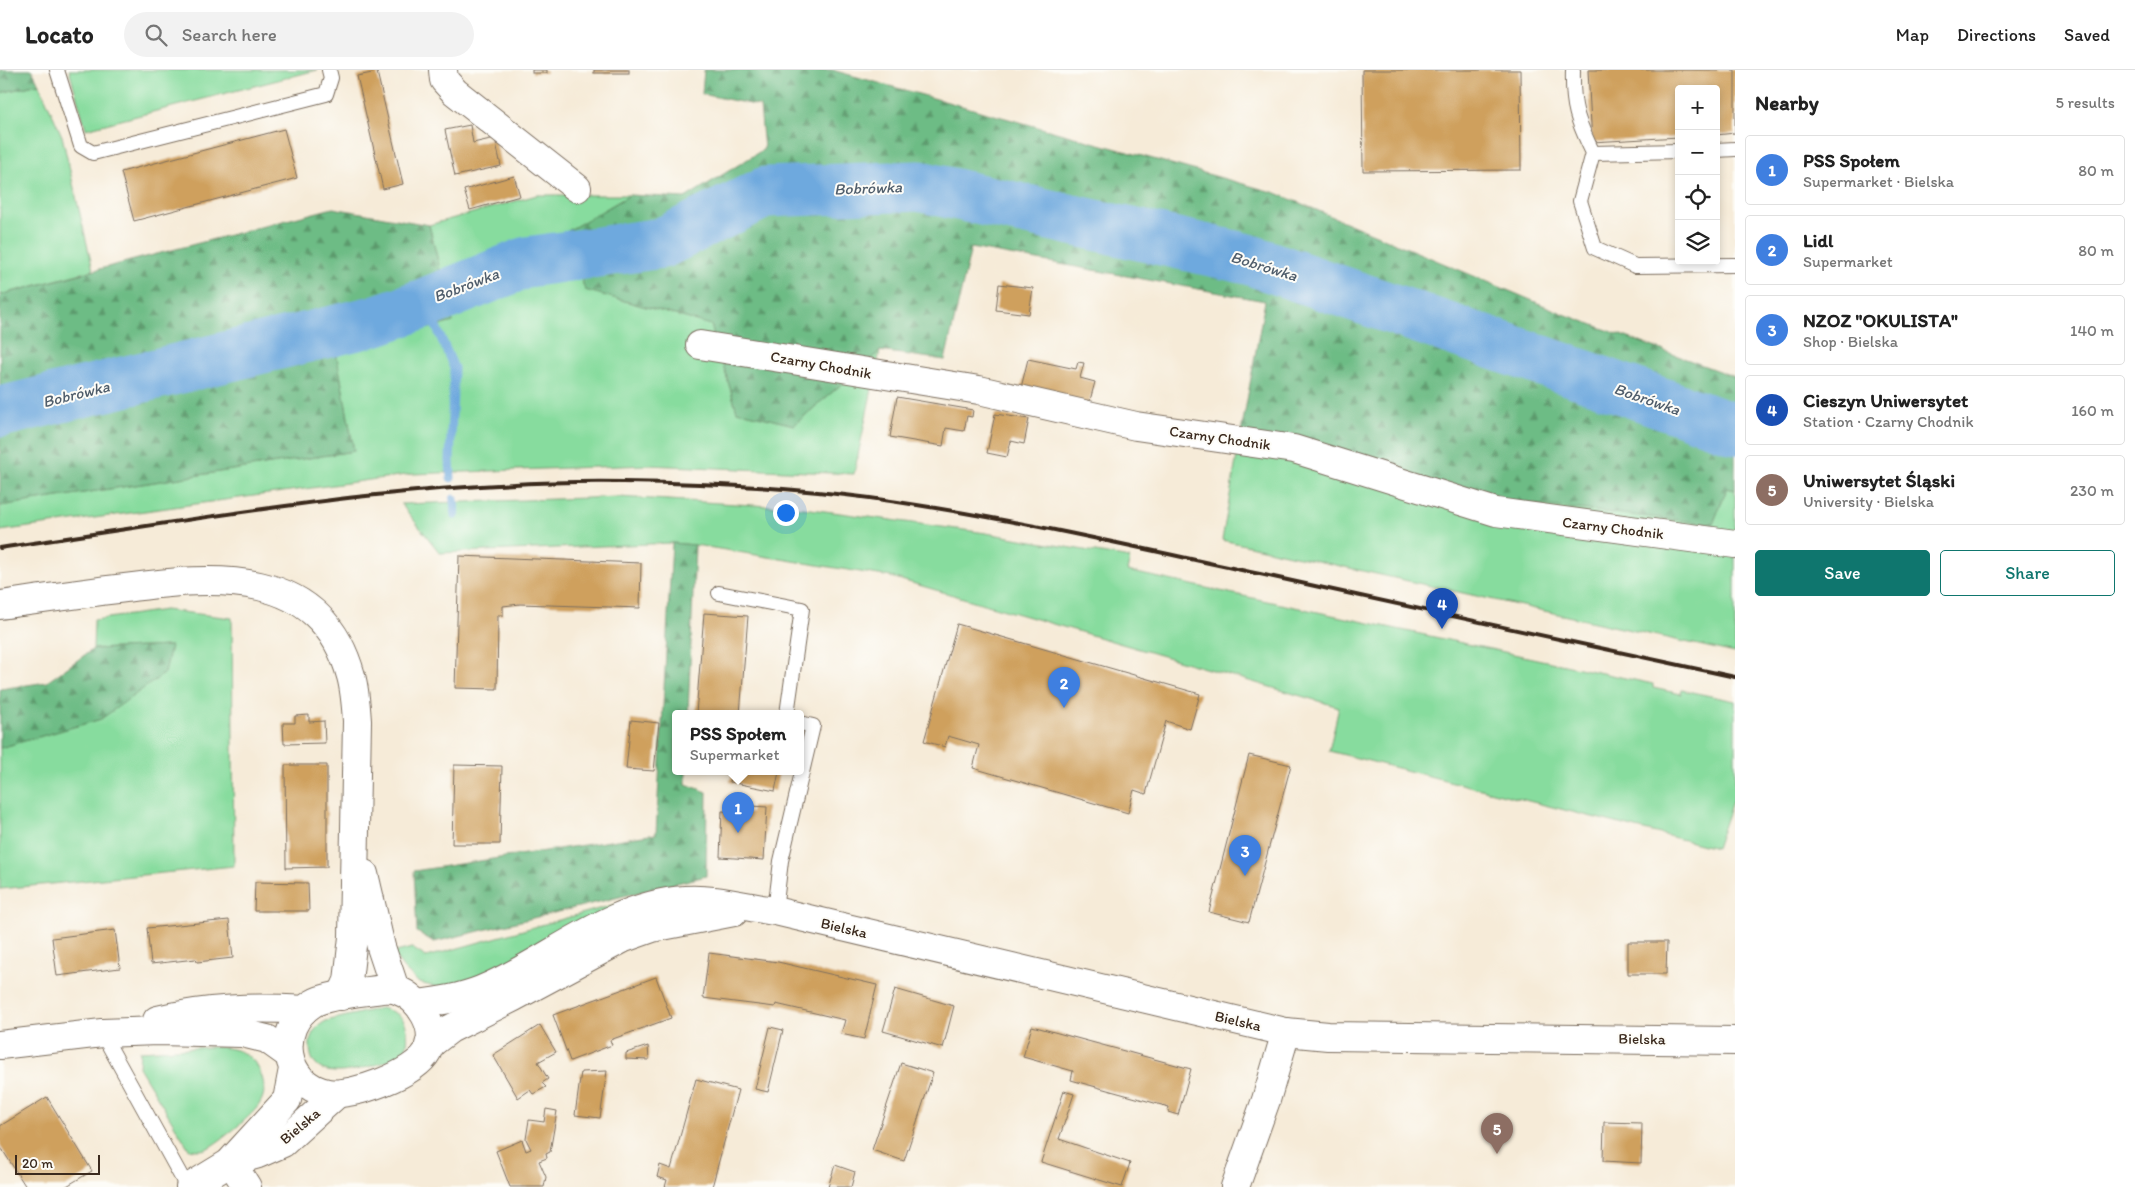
<!DOCTYPE html>
<html lang="en">
<head>
<meta charset="utf-8">
<style>
	body { margin:0; font-family:Itim,sans-serif; background:#f2f2f2; color:#222 }
	.controls { position:absolute; right:15px; top:15px; display:grid; overflow:hidden; border-radius:5px; box-shadow:0 2px 8px #0003 }
	.controls button { width:45px; height:45px; display:grid; place-items:center; padding:0; border:0; border-bottom:1px solid #e0e0e0; background:#fff; color:#222; font:25px sans-serif }
	.scale { position:absolute; left:15px; bottom:12px; width:85px; box-sizing:border-box; padding-left:5px; border:2px solid #3b2a1e; border-top:0; font-size:14px; line-height:18px; white-space:nowrap; color:#3b2a1e; -webkit-text-stroke:4px #fdfcf7; paint-order:stroke }
	.you { position:absolute; left:785px; top:442px; width:18px; height:18px; margin:-12px; border:4px solid #fff; border-radius:50%; background:#1a73e8; box-shadow:0 0 0 8px #1a73e833 }
	.badge { display:grid; place-items:center; width:32px; height:32px; border-radius:50%; background:#0f766e; color:#fff; font-size:16px; font-weight:700 }
	.pin { position:absolute; translate:-50% -41px; filter:drop-shadow(0 1px 2px #0008) }
	.pin::after { content:''; position:absolute; top:26px; width:18px; height:15px; background:inherit; clip-path:polygon(0 0,100% 0,50% 100%) }
	.popup { position:absolute; left:672px; top:640px; width:132px; height:65px; box-sizing:border-box; display:grid; place-content:center; border-radius:5px; background:#fff; filter:drop-shadow(0 1px 4px #0005); font-size:16px; white-space:nowrap; color:#767676 }
	.popup b { font-size:19px; color:#222 }
	.popup::after { content:''; position:absolute; left:50%; top:100%; margin-left:-10px; border:10px solid transparent; border-top-color:#fff }
	.list { margin:0; padding:0; list-style:none }
	h2 { display:flex; justify-content:space-between; align-items:center; height:65px; margin:0; padding:0 20px; font-size:21px }
	h2 small { font-size:16px; font-weight:400; color:#767676 }
	.list li { display:grid; grid-template-columns:32px 1fr auto; gap:15px; align-items:center; box-sizing:border-box; height:70px; margin:0 10px 10px; padding:0 10px; border:1px solid #e0e0e0; border-radius:5px }
	.list b { display:block; font-size:19px; white-space:nowrap }
	.list p { margin:0; font-size:16px; white-space:nowrap; color:#767676 }
	.list em { font-size:16px; font-style:normal; color:#767676 }
	.actions { display:flex; gap:10px; padding:15px 20px }
	.actions a { flex:1; padding:11px 0; border:1px solid #0f766e; border-radius:5px; text-align:center; font-size:18px; color:#0f766e }
	.actions .main { background:#0f766e; color:#fff }
	.icon { flex:none; width:28px; height:28px; fill:none; stroke:currentColor; stroke-width:2; stroke-linecap:round; stroke-linejoin:round }
	.map { position:relative; flex:none; width:1735px; height:1117px; overflow:hidden }
	header { display:flex; align-items:center; gap:30px; box-sizing:border-box; height:70px; padding:0 25px; background:#fff; border-bottom:1px solid #e0e0e0 }
	header strong { font-size:24px }
	nav { display:flex; gap:28px; margin-inline-start:auto; font-size:18px }
	.search { width:350px; height:45px; background:#f2f2f2; display:flex; align-items:center; gap:12px; box-sizing:border-box; padding:0 18px; border-radius:28px; color:#767676; font-size:19px }
	main { display:flex }
	aside { flex:1; background:#fff }
	.map>svg:first-child { display:block }
	.grass { fill:#87dc9e; stroke:#61835e }
	.forest { fill:url(#forest-firs); stroke:#547352 }
	.lines { fill:none; stroke-linecap:round; stroke-linejoin:round }
	.stream { stroke:#6ea9de; stroke-width:9 }
	.river { stroke:#6ea9de; stroke-width:51 }
	.building { fill:#cfa05d }
	.service-casing { stroke:#7c6e5f; stroke-width:16 }
	.minor-casing { stroke:#7c6e5f; stroke-width:30 }
	.tertiary-casing { stroke:#7c6e5f; stroke-width:30 }
	.service { stroke:#fff; stroke-width:14 }
	.minor { stroke:#fff; stroke-width:28 }
	.tertiary { stroke:#fff; stroke-width:28 }
	.rail { stroke:#3b2a1e; stroke-width:4 }
	.labels { text-anchor:middle; dominant-baseline:central; stroke-width:4; stroke-linejoin:round; paint-order:stroke }
	.street-label { font-size:15px; fill:#3b2a1e; stroke:#fdfcf7 }
	.water-label { font-size:16px; font-style:italic; fill:#4f5d6b; stroke:#fdfcf7 }
</style>
</head>
<body>
<header>
<strong>Locato</strong>
<div class="search"><svg class="icon" aria-label="search" viewBox="0 0 24 24"><circle cx="10" cy="10" r="6"/><path d="M15 15l6 6"/></svg>Search here</div>
<nav><a>Map</a><a>Directions</a><a>Saved</a></nav>
</header>
<main>
<div class="map">
<svg width="1735" height="1117" viewBox="0 0 1735 1117">
	<defs>
		<pattern id="forest-firs" width="22" height="20" patternUnits="userSpaceOnUse" patternTransform="scale(1.25)"><rect width="22" height="20" fill="#6dbc85"/><path d="M5 1l3.5 6h-7zM16 11l3.5 6h-7z" fill="#5b996c"/></pattern>
	</defs>
	<rect width="100%" height="100%" fill="#fdfcf7"/>
	<filter id="ink" filterUnits="userSpaceOnUse"><feTurbulence type="fractalNoise" baseFrequency=".02" numOctaves="2"/><feDisplacementMap in="SourceGraphic" scale="10" xChannelSelector="R" yChannelSelector="G"/><feConvolveMatrix kernelMatrix="1 2 1 2 8 2 1 2 1" color-interpolation-filters="sRGB"/></filter>
	<filter id="wash" filterUnits="userSpaceOnUse"><feTurbulence type="fractalNoise" baseFrequency=".0096" numOctaves="4" result="noise"/><feDisplacementMap in="SourceGraphic" scale="20" xChannelSelector="R" yChannelSelector="G"/><feGaussianBlur stdDeviation="1.12" result="paint"/><feColorMatrix in="noise" values="0 0 0 0 0 0 0 0 0 0 0 0 0 0 0 0 0 1.4 0 .05"/><feComposite in="paint" operator="in"/></filter>
	<g filter="url(#wash)">
		<rect width="100%" height="100%" fill="#f6ebd8"/>
		<!-- grass -->
		<g class="grass">
			<path d="M69 0H317L86 59Z"/>
			<path d="M39 14 62 66 93 200 0 225V23Z"/>
			<path d="M537 125H630L566 162 585 220 711 255 737 341 794 355 880 281 854 404 648 395 413 404 0 461V436L354 381 336 282 453 252 429 155Z"/>
			<path d="M1241 363 1713 454 1727 418 1735 420V583L1222 470Z"/>
			<path d="M618 427 803 438 986 463 1130 488 1127 501 1653 614V618L1681 624 1682 620 1735 631V723L1716 778 1329 681 1339 637 891 507 695 475 672 473 440 483 401 434Z"/>
			<path d="M165 540 232 548 234 796 0 819V678L101 649 171 576 93 579 94 550Z"/>
			<path d="M631 830 505 899 444 919 419 913 404 899 392 883 412 878 426 887Z"/>
			<path d="M381 938C395 942 405 945 407 961 408 968 408 977 403 982 392 992 378 994 364 998 344 1003 311 1009 310 978 309 965 315 957 326 951Z"/>
			<path d="M211 977C235 977 254 982 262 1007 265 1016 265 1025 260 1033 255 1044 219 1072 208 1078 202 1081 196 1080 189 1079L139 997 140 981Z"/>
		</g>
		<!-- forest -->
		<g class="forest">
			<path d="M0 0H32L39 14 0 23Z"/>
			<path d="M704 0H832L1276 123 1569 246 1735 307V420L1727 418 1713 454 1512 432 1241 363 1265 231 971 178 945 290 880 281 794 355 737 341 711 255 585 220 566 162 630 125 685 128 764 79 760 36 702 24Z"/>
			<path d="M333 138 429 155 453 252 336 282 354 381 0 436V225Z"/>
			<path d="M672 473 695 475 688 644H676V702H686V714L707 722 706 806 434 872 417 862 414 801 656 764Z"/>
			<path d="M171 576 165 603 101 649 0 678V619L47 612 93 579Z"/>
		</g>
		<g class="lines">
			<!-- stream -->
			<g class="stream">
				<path d="M426 233 454 298 450 390 451 408"/>
				<path d="M454 429 455 445"/>
			</g>
			<!-- river -->
			<path class="river" d="M0 342 374 251 426 233 527 192 662 173 766 122 919 116 1248 189 1586 306 1735 359"/>
		</g>
		<g id="blocks">
			<!-- building -->
			<g class="building">
				<rect x="532" y="0" width="15" height="3"/>
				<rect x="594" y="0" width="35" height="3"/>
				<path d="M1362 0H1520L1521 100 1363 101Z"/>
				<path d="M1588 0H1735V63L1716 65V19H1679V67L1592 72Z"/>
				<path d="M377 2 403 114 383 119 357 6Z"/>
				<path d="M470 55 473 73 495 68 501 96 455 106 445 60Z"/>
				<path d="M284 59 297 108 134 151 121 102Z"/>
				<path d="M514 106 520 126 470 140 464 120Z"/>
				<path d="M999 214 1033 218 1029 244 996 240Z"/>
				<path d="M1028 289 1076 299 1078 292 1084 293 1080 308 1095 312 1089 334 1020 322Z"/>
				<path d="M897 327 973 340 972 347 967 346 964 361 946 358 943 376 890 367Z"/>
				<path d="M995 344 1029 349 1024 374 1011 371 1007 387 987 383Z"/>
				<path d="M459 486 641 493 640 538 520 534 503 536V545H498L497 619 455 618Z"/>
				<path d="M704 543 748 546 740 644H696Z"/>
				<path d="M957 554 1200 624 1190 659 1166 651 1146 724 1134 720 1128 743 973 698 979 675 948 666 945 677 924 671Z"/>
				<path d="M309 645V652L324 651 325 673 284 674 283 653H295V646Z"/>
				<path d="M631 650 659 653 654 701 626 699Z"/>
				<path d="M1249 685 1291 695 1249 852 1209 842Z"/>
				<path d="M285 695H327V797L286 798Z"/>
				<path d="M454 695 502 696 500 774H452Z"/>
				<path d="M732 702H779L775 721 730 712Z"/>
				<path d="M752 736 767 737 764 790 720 787 722 741 751 743Z"/>
				<path d="M255 812 308 813 309 841H254Z"/>
				<path d="M229 850 233 888 197 892 196 889 151 894 147 858Z"/>
				<path d="M115 860 120 898 57 906 52 868Z"/>
				<path d="M1628 872H1667L1666 904H1628Z"/>
				<path d="M709 883 778 892 877 915 864 969 841 964 845 950 776 934 775 937 703 928Z"/>
				<path d="M656 907 671 948 610 970 612 975 570 991 553 945Z"/>
				<path d="M895 919 954 936 943 978 883 961Z"/>
				<path d="M540 955 556 982 538 992 548 1009 542 1013 546 1017 533 1024 530 1020 518 1028 493 985Z"/>
				<path d="M1032 956 1191 999 1178 1045 1168 1042 1169 1037 1071 1010 1073 1001 1023 987Z"/>
				<path d="M770 957 783 960 768 1022 755 1019Z"/>
				<path d="M648 976 649 990 626 989V983Z"/>
				<path d="M901 993 933 1003 904 1091 872 1080Z"/>
				<path d="M607 1001 600 1048 575 1045 581 1002Z"/>
				<path d="M696 1009 738 1020 712 1117H665L667 1110 657 1107 660 1095 671 1099Z"/>
				<path d="M1064 1021 1074 1024 1059 1069 1130 1093 1122 1117 1041 1092Z"/>
				<path d="M47 1027 92 1101 65 1117H26L0 1076V1056Z"/>
				<path d="M546 1039 557 1041 550 1082 546 1084 547 1088 539 1091 546 1107 544 1117H510L496 1081 522 1070 526 1081 531 1079 526 1069 529 1050 544 1052Z"/>
				<path d="M1604 1052 1642 1053 1641 1093 1603 1091Z"/>
				<path d="M835 1095 855 1102 851 1117H828Z"/>
			</g>
		</g>
	</g>
	<g filter="url(#ink)">
		<use href="#blocks" fill-opacity="0" stroke="#7c6e5f" stroke-width="1"/>
		<g class="lines">
			<!-- service casing -->
			<g class="service-casing">
				<g id="service">
					<path d="M57 0 81 76 93 83 326 24 331 8 329 0"/>
					<path d="M1573 0C1572 37 1577 50 1593 83L1580 131 1595 178 1635 196 1735 195"/>
					<path d="M1716 80 1735 79"/>
					<path d="M1593 83 1679 81"/>
					<path d="M719 523 802 539 787 644"/>
					<path d="M775 841 781 791 813 656 800 653"/>
					<path d="M102 963 187 1117"/>
				</g>
			</g>
			<!-- minor casing -->
			<g class="minor-casing">
				<g id="minor">
					<path d="M443 0 444 10 455 22 577 118"/>
					<path d="M700 275 979 320 1136 356 1294 379 1496 442 1735 474"/>
					<path d="M0 535C42 529 83 523 125 518 214 506 321 496 351 606 355 620 356 636 357 651L353 867 348 911 341 926"/>
					<path d="M364 804 381 877 395 919"/>
					<path d="M231 1092 247 1117"/>
					<path d="M1235 1117 1266 1030 1286 962"/>
				</g>
			</g>
			<!-- tertiary casing -->
			<g class="tertiary-casing">
				<g id="tertiary">
					<path d="M382 919C387 919 393 918 397 920 420 928 439 959 427 982 415 1004 352 1027 328 1023 283 1015 275 958 312 934 326 925 365 922 382 919Z"/>
					<path d="M418 934C440 931 461 928 481 920 549 892 608 835 685 830 715 828 745 837 775 841L1286 962 1328 966 1735 971"/>
					<path d="M157 950C207 938 253 937 304 940"/>
					<path d="M0 975 102 963 158 961 242 963 267 969 288 984"/>
					<path d="M429 975 450 959 514 927 624 868 652 858 734 842"/>
					<path d="M232 1090 287 1030 293 999"/>
					<path d="M190 1117 231 1092 258 1084 283 1073 337 1024"/>
				</g>
			</g>
			<!-- service -->
			<use href="#service" class="service"/>
			<!-- minor -->
			<use href="#minor" class="minor"/>
			<!-- tertiary -->
			<use href="#tertiary" class="tertiary"/>
			<!-- rail -->
			<path class="rail" d="M0 478C206 448 414 409 623 412 705 413 789 417 870 428 1001 446 1130 476 1260 504 1418 539 1577 573 1735 607"/>
		</g>
	</g>
	<g class="labels">
		<!-- street labels -->
		<g class="street-label">
			<text transform="translate(821 295) rotate(10)">Czarny Chodnik</text>
			<text transform="translate(1220 368) rotate(8)">Czarny Chodnik</text>
			<text transform="translate(1613 458) rotate(7)">Czarny Chodnik</text>
			<text transform="translate(844 858) rotate(13)">Bielska</text>
			<text transform="translate(1238 951) rotate(13)">Bielska</text>
			<text transform="translate(1642 969) rotate(1)">Bielska</text>
			<text transform="translate(300 1056) rotate(-40)">Bielska</text>
		</g>
		<!-- water labels -->
		<g class="water-label">
			<text transform="translate(868 118) rotate(-2)">Bobrówka</text>
			<text transform="translate(1264 196) rotate(17)">Bobrówka</text>
			<text transform="translate(466 215) rotate(-21)">Bobrówka</text>
			<text transform="translate(76 324) rotate(-14)">Bobrówka</text>
			<text transform="translate(1647 329) rotate(19)">Bobrówka</text>
		</g>
	</g>
</svg>
<div class="controls">
<button>+</button>
<button>−</button>
<button><svg class="icon" aria-label="locate" viewBox="0 0 24 24"><circle cx="12" cy="12" r="6"/><path d="M12 2v4M12 18v4M2 12h4M18 12h4"/></svg></button>
<button><svg class="icon" aria-label="layers" viewBox="0 0 24 24"><path d="M12 4l9 5-9 5-9-5zM3 14l9 5 9-5"/></svg></button>
</div>
<div class="scale">20 m</div>
<div class="you"></div>
<div class="pin badge" style="left:738px;top:763px;background:#3f7fe0">1</div>
<div class="popup"><b>PSS Społem</b>Supermarket</div>
<div class="pin badge" style="left:1064px;top:638px;background:#3f7fe0">2</div>
<div class="pin badge" style="left:1245px;top:806px;background:#3f7fe0">3</div>
<div class="pin badge" style="left:1442px;top:559px;background:#1a4fb4">4</div>
<div class="pin badge" style="left:1497px;top:1084px;background:#8d6e63">5</div>
</div>
<aside>
<h2>Nearby<small>5 results</small></h2>
<ul class="list">
<li><span class="badge" style="background:#3f7fe0">1</span><div><b>PSS Społem</b><p>Supermarket · Bielska</p></div><em>80 m</em></li>
<li><span class="badge" style="background:#3f7fe0">2</span><div><b>Lidl</b><p>Supermarket</p></div><em>80 m</em></li>
<li><span class="badge" style="background:#3f7fe0">3</span><div><b>NZOZ &quot;OKULISTA&quot;</b><p>Shop · Bielska</p></div><em>140 m</em></li>
<li><span class="badge" style="background:#1a4fb4">4</span><div><b>Cieszyn Uniwersytet</b><p>Station · Czarny Chodnik</p></div><em>160 m</em></li>
<li><span class="badge" style="background:#8d6e63">5</span><div><b>Uniwersytet Śląski</b><p>University · Bielska</p></div><em>230 m</em></li>
</ul>
<div class="actions"><a class="main">Save</a><a>Share</a></div>
</aside>
</main>
</body>
</html>
